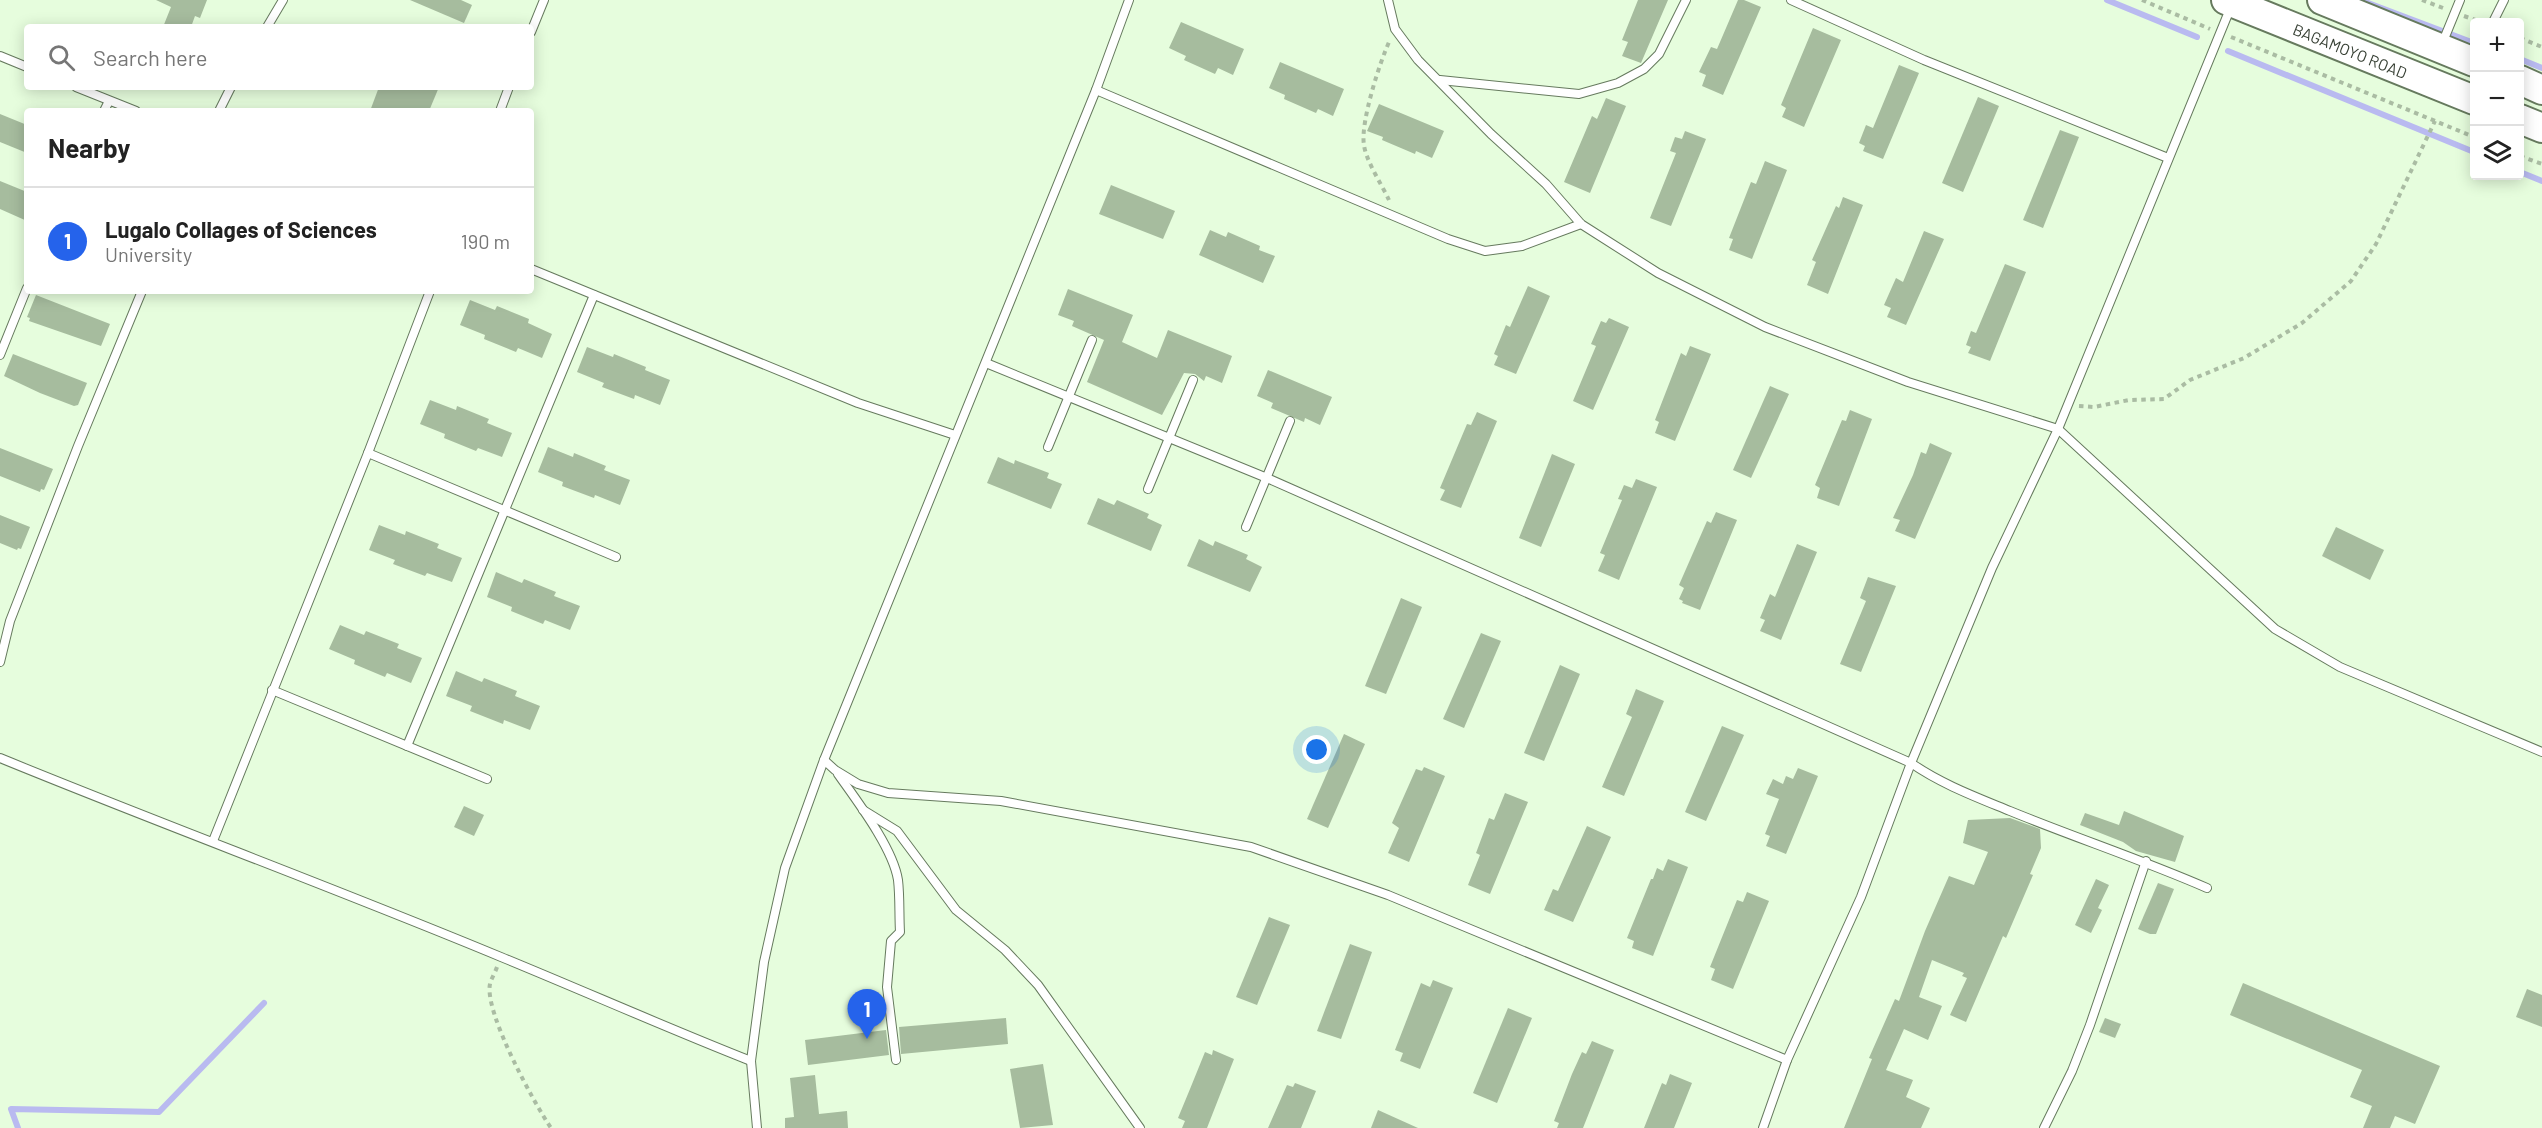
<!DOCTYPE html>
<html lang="en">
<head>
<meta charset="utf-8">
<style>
	body { margin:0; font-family:Barlow,sans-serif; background:#f6f6f6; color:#222 }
	.controls { position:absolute; right:18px; top:18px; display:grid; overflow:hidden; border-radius:6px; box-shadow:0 3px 15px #0003 }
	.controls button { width:54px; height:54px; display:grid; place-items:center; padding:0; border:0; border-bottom:2px solid #e0e0e0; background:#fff; color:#222; font:30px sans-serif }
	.you { position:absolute; left:1317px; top:750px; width:21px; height:21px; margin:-15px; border:4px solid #fff; border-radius:50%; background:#1a73e8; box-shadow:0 0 0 9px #1a73e833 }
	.badge { display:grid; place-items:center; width:39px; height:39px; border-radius:50%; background:#2563eb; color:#fff; font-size:20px; font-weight:700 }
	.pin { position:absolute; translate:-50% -50px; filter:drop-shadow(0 2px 3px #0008) }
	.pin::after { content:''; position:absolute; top:32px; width:21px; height:18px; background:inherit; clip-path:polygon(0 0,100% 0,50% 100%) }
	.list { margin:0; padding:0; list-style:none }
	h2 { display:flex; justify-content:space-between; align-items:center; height:78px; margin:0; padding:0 24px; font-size:26px }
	h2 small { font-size:20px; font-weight:400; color:#767676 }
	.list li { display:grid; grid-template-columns:39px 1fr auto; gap:18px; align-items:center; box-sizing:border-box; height:108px; padding:0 24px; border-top:2px solid #e0e0e0 }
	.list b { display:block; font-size:22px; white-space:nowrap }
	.list p { margin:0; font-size:20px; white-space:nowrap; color:#767676 }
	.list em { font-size:20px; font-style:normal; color:#767676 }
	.icon { flex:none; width:33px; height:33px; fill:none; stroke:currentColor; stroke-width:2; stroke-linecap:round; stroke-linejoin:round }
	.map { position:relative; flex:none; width:2542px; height:1128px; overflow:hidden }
	.search { position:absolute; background:#fff; box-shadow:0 3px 15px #0003; left:24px; top:24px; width:510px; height:66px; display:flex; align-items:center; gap:15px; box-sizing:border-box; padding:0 21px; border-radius:6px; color:#767676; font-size:22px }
	.panel { position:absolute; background:#fff; box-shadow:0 3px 15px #0003; left:24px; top:108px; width:510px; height:186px; border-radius:6px }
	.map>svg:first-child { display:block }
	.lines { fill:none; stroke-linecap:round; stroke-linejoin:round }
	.stream { stroke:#b9baf0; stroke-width:6 }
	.building { fill:#a6bc9e }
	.lane-casing { stroke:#667a5e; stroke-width:10 }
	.highway-casing { stroke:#667a5e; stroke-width:32 }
	.path { stroke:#aabca3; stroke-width:4; stroke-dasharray:4.5 4.5; stroke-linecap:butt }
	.lane { stroke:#fff; stroke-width:8 }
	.highway { stroke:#fff; stroke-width:28 }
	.labels { text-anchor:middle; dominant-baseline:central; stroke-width:5; stroke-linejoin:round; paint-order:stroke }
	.street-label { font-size:16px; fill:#363f33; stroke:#fff }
</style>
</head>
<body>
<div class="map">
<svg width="2542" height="1128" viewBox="0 0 2542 1128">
	<rect width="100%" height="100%" fill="#e6fddd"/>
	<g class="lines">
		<!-- stream -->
		<g class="stream">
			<path d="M2107 0 2197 37"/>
			<path d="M2360 0 2474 43"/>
			<path d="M2228 51 2474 152"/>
			<path d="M2520 59 2542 68"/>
			<path d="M2520 172 2542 181"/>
			<path d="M18 1128 11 1109 159 1112 264 1003"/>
		</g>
	</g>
	<!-- building -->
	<g class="building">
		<path d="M156 0H207L200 18 195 16 191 27H163L171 7Z"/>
		<path d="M410 0H461L472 5 464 23Z"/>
		<path d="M1638 0H1668L1641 63 1622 56 1628 42 1622 40Z"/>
		<path d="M1738 0H1744L1761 7 1723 95 1702 86 1706 75 1699 72 1711 47 1717 49Z"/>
		<path d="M1181 22 1244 49 1233 75 1218 68 1215 74 1184 60 1186 56 1169 48Z"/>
		<path d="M1813 28 1841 40 1804 127 1782 117 1786 108 1781 105Z"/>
		<path d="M1280 62 1344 89 1333 116 1318 109 1316 113 1284 99 1285 95 1269 88Z"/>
		<path d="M1899 65 1919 73 1883 159 1863 151 1865 146 1859 143 1866 125 1873 128Z"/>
		<path d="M379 87H439L429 111H370Z"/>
		<path d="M1978 97 1999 106 1963 192 1942 183Z"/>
		<path d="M1606 98 1626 106 1590 193 1564 182 1592 116 1597 119Z"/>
		<path d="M1379 104 1444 131 1432 158 1416 151 1415 154 1382 140 1383 137 1367 131Z"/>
		<path d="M0 114 27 125V153L0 142Z"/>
		<path d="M2060 130 2079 137 2043 228 2023 220Z"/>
		<path d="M1685 131 1706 139 1671 226 1650 218 1676 153 1670 151 1675 137 1682 139Z"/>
		<path d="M1765 161 1787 170 1752 259 1729 250 1733 239 1729 238 1751 182 1756 184Z"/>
		<path d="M0 181 27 192V221L0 209Z"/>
		<path d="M1111 185 1175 211 1163 239 1099 214Z"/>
		<path d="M1843 197 1863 205 1828 294 1807 285 1816 262 1812 260 1836 206 1839 208Z"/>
		<path d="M1210 230 1226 237 1228 232 1260 246 1259 250 1275 256 1263 283 1199 255Z"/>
		<path d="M1924 231 1944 239 1906 325 1887 317 1891 308 1884 305 1896 278 1903 282Z"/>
		<path d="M2005 264 2026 272 1990 361 1968 353 1971 347 1966 345 1971 331 1976 333Z"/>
		<path d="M1528 286 1550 296 1516 374 1494 365 1498 356 1494 354 1506 325 1510 327Z"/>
		<path d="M1068 289 1133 315 1122 342 1157 358 1168 330 1232 356 1222 383 1206 376 1204 381 1195 374 1184 373 1162 415 1087 382 1104 340 1072 326 1074 321 1058 315Z"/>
		<path d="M36 295 110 324 101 346 29 321 30 318 27 317Z"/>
		<path d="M470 300 495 310 497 306 529 319 528 323 552 334 542 358 518 348 516 352 484 339 485 335 460 325Z"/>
		<path d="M1609 318 1629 327 1593 410 1573 401 1596 346 1591 344 1601 321 1606 323Z"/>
		<path d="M1690 346 1711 354 1675 441 1655 433 1659 422 1655 420 1681 353 1686 356Z"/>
		<path d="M587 347 613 357 614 354 646 367 645 370 670 380 660 405 635 395 634 399 602 387 604 383 577 372Z"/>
		<path d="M13 354 87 383 78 405 74 406 40 393 4 376Z"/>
		<path d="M1268 370 1332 397 1320 425 1305 418 1304 422 1271 408 1273 403 1257 396Z"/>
		<path d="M1770 386 1789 394 1751 478 1733 470Z"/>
		<path d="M430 400 456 410 457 406 489 419 487 423 512 433 502 457 478 448 476 451 444 438 445 434 420 424Z"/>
		<path d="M1850 410 1872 419 1839 506 1817 498 1820 488 1815 485 1842 420 1846 421Z"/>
		<path d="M1477 412 1497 421 1461 508 1440 500 1445 490 1440 488 1467 424 1471 425Z"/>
		<path d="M1930 443 1952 453 1915 539 1895 531 1900 520 1893 518 1913 475 1921 452 1926 454Z"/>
		<path d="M548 447 573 457 574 453 606 466 604 470 630 480 620 505 595 495 594 498 562 486 563 482 538 472Z"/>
		<path d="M0 448 53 469 44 490 41 489 40 492 0 476Z"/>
		<path d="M1552 454 1575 464 1541 547 1519 538Z"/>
		<path d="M998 457 1014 464 1015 460 1049 473 1047 478 1062 484 1051 509 987 483Z"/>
		<path d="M1636 479 1657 487 1619 580 1598 571 1605 555 1600 553 1622 500 1618 499 1624 485 1632 488Z"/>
		<path d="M1098 498 1114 505 1117 500 1149 514 1147 518 1162 525 1151 551 1087 524Z"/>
		<path d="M1716 512 1737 520 1700 610 1682 603 1683 601 1679 599 1684 588 1679 585 1707 521 1711 523Z"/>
		<path d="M0 515 30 527 21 549 18 548 17 550 0 543Z"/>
		<path d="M379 525 405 535 406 531 439 544 437 548 462 558 452 582 427 573 425 576 393 564 395 560 369 550Z"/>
		<path d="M2336 527 2384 550 2370 580 2322 556Z"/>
		<path d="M1199 539 1213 546 1215 541 1248 555 1246 559 1262 567 1250 592 1187 566Z"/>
		<path d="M1797 544 1817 552 1781 640 1760 631 1765 620 1760 618 1770 594 1775 597Z"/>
		<path d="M496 572 522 583 524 579 556 592 554 596 580 606 570 630 545 620 543 624 511 611 512 607 487 597Z"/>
		<path d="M1868 577 1896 586 1861 672 1840 664 1866 601 1860 598Z"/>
		<path d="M1401 598 1422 607 1386 694 1365 686Z"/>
		<path d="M340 625 364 635 366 631 399 644 397 648 422 658 411 683 387 673 385 677 354 664 355 660 329 649Z"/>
		<path d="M1481 633 1501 641 1464 728 1443 719Z"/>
		<path d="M1560 665 1580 674 1544 761 1524 753Z"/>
		<path d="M456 671 482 682 484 678 517 691 515 696 540 706 530 730 504 720 503 724 470 711 472 706 446 696Z"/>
		<path d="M1636 689 1664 701 1624 796 1602 787 1632 717 1626 714Z"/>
		<path d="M1722 726 1744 735 1706 821 1685 812Z"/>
		<path d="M1344 734 1365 744 1328 828 1307 819Z"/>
		<path d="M1424 767 1445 776 1409 862 1388 853 1399 828 1392 823 1416 769 1422 771Z"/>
		<path d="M1798 768 1818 776 1786 854 1766 846 1770 836 1765 834 1779 799 1766 794 1773 779 1783 784 1786 776 1793 779Z"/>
		<path d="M1505 793 1528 802 1490 894 1468 885 1480 855 1476 853 1489 818 1494 820Z"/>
		<path d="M464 806 484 815 474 836 454 827Z"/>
		<path d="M2124 811 2184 836 2175 862 2136 851 2123 842 2080 825 2085 813 2119 825Z"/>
		<path d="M2010 818 2040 829 2041 848 2030 874 2033 875 2006 938 2003 936 1966 1022 1950 1015 1967 978 1962 976 1964 973 1932 960 1919 997 1942 1006 1928 1040 1904 1029 1886 1070 1913 1080 1906 1097 1930 1108 1921 1128H1844L1872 1059 1869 1058 1895 999 1899 1001 1925 931 1949 876 1974 885 1988 852 1963 843 1968 820Z"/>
		<path d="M1587 826 1611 837 1573 922 1544 910 1553 889 1558 891Z"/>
		<path d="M1668 859 1688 867 1653 956 1632 948 1634 941 1627 938 1651 879H1653L1657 868 1663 871Z"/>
		<path d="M2096 879 2109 885 2098 908 2102 910 2091 933 2075 925Z"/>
		<path d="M2158 883 2174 889 2156 934H2150L2138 929Z"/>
		<path d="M1747 892 1769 901 1733 989 1711 980 1715 969 1710 967 1737 900 1743 902Z"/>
		<path d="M1269 917 1290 925 1257 1005 1236 997Z"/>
		<path d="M1350 944 1372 952 1341 1039 1317 1031Z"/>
		<path d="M1433 980 1453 988 1420 1069 1400 1061 1403 1053 1395 1050 1421 983 1430 987Z"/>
		<path d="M2243 983 2440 1066 2415 1124 2395 1116 2390 1128H2363L2372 1106 2350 1097 2362 1070 2230 1015Z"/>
		<path d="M2527 989 2542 995V1027L2516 1017Z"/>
		<path d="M1508 1008 1532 1018 1497 1103 1473 1093Z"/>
		<path d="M1006 1018 1008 1044 901 1054 899 1027Z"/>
		<path d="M2105 1018 2121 1024 2115 1038 2099 1032Z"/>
		<path d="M886 1030 889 1055 808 1065 805 1040Z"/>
		<path d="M1592 1041 1614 1050 1583 1128H1557L1559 1123 1554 1121 1572 1074 1582 1052 1586 1054Z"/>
		<path d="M1213 1050 1234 1059 1207 1128H1182L1185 1121 1178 1118 1190 1089 1205 1052 1212 1055Z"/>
		<path d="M1043 1064 1053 1125 1020 1128 1010 1069Z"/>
		<path d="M1670 1074 1692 1083 1674 1128H1644L1662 1083 1666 1085Z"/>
		<path d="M815 1075 819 1114 847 1111 848 1128H785V1118L794 1117 790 1078Z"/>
		<path d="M1295 1083 1316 1091 1301 1128H1268L1287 1085 1293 1087Z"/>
		<path d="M1378 1110 1418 1128H1371Z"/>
	</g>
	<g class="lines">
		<!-- lane casing -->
		<g class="lane-casing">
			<g id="lane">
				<path d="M1388 0 1395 29 1418 60 1491 134 1546 184 1581 224 1658 273 1765 327 1908 382 2058 429 2275 629 2340 667 2542 752"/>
				<path d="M1791 0 1924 60 2168 158"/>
				<path d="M2493 22 2504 0"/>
				<path d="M267 27 283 0"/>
				<path d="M531 32 544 0"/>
				<path d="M2442 44 2460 0"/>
				<path d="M0 56 27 67"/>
				<path d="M1440 80 1579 94 1618 83 1644 69 1659 54 1686 0"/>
				<path d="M76 87 136 111"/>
				<path d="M1096 90 1448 239 1485 251 1522 246 1581 224"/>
				<path d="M104 111 109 101"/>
				<path d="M219 111 231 87"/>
				<path d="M500 111 509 87"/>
				<path d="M531 269 858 403 955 435"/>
				<path d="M0 355 27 288"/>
				<path d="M986 363 1267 478 1911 763C1941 784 1976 797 2010 811 2076 838 2143 860 2207 888"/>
				<path d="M1048 447 1092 340"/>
				<path d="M368 453 616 557"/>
				<path d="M1148 489 1193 380"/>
				<path d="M1246 527 1290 421"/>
				<path d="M0 662 10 621 78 446 142 291"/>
				<path d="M272 690 487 779"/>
				<path d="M407 746 594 295"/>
				<path d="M0 758C166 826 335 888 501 957 584 991 667 1028 751 1061"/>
				<path d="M824 760 835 770 858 784 888 793 1001 801 1251 847 1388 895 1787 1060"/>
				<path d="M838 774C857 801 893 848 898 880 900 897 899 915 900 932L891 941 887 987 896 1060"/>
				<path d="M863 810 897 831 956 910 1005 950 1038 985 1140 1128"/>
				<path d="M213 841 368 453 430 291"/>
				<path d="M757 1128 751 1061 764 962 785 868 824 760 1096 90 1129 0"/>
				<path d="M1763 1128 1787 1060 1861 897 1911 763 1992 568 2058 429 2230 9"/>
				<path d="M2044 1128 2072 1071 2090 1025 2146 861"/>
			</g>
		</g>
		<!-- highway casing -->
		<g class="highway-casing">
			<g id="highway">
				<path id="s1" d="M2226 0 2474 100"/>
				<path d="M2322 0 2474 62"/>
				<path d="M2520 80 2542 90"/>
				<path d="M2520 119 2542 128"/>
			</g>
		</g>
		<!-- path -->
		<g class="path">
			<path d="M2142 0 2210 29"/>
			<path d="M2422 0 2443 8"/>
			<path d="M2464 16 2481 22"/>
			<path d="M2231 37 2474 137"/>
			<path d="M2520 38 2542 47"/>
			<path d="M2520 156 2542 164"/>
			<path d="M1389 200C1382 185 1366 161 1364 145 1360 123 1380 61 1390 40"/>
			<path d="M2079 406 2094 407 2129 400 2164 399 2190 380 2244 358 2302 323 2351 281 2376 244 2435 121"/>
			<path d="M497 967C495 973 491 979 490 984 484 1012 534 1103 551 1128"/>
		</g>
		<!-- lane -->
		<use href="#lane" class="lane"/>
		<!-- highway -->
		<use href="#highway" class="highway"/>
	</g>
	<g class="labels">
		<!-- street labels -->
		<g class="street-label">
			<text stroke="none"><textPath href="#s1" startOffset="134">BAGAMOYO ROAD</textPath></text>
		</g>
	</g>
</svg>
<div class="controls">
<button>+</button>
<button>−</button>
<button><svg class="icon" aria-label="layers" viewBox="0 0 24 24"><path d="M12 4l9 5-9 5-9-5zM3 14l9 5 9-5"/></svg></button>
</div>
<div class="you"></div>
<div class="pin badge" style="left:867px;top:1039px">1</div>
<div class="search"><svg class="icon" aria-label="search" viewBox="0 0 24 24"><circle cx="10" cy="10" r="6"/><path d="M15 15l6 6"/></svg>Search here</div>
<section class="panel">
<h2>Nearby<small></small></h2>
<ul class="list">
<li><span class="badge">1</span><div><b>Lugalo Collages of Sciences</b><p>University</p></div><em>190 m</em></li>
</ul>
</section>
</div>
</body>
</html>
